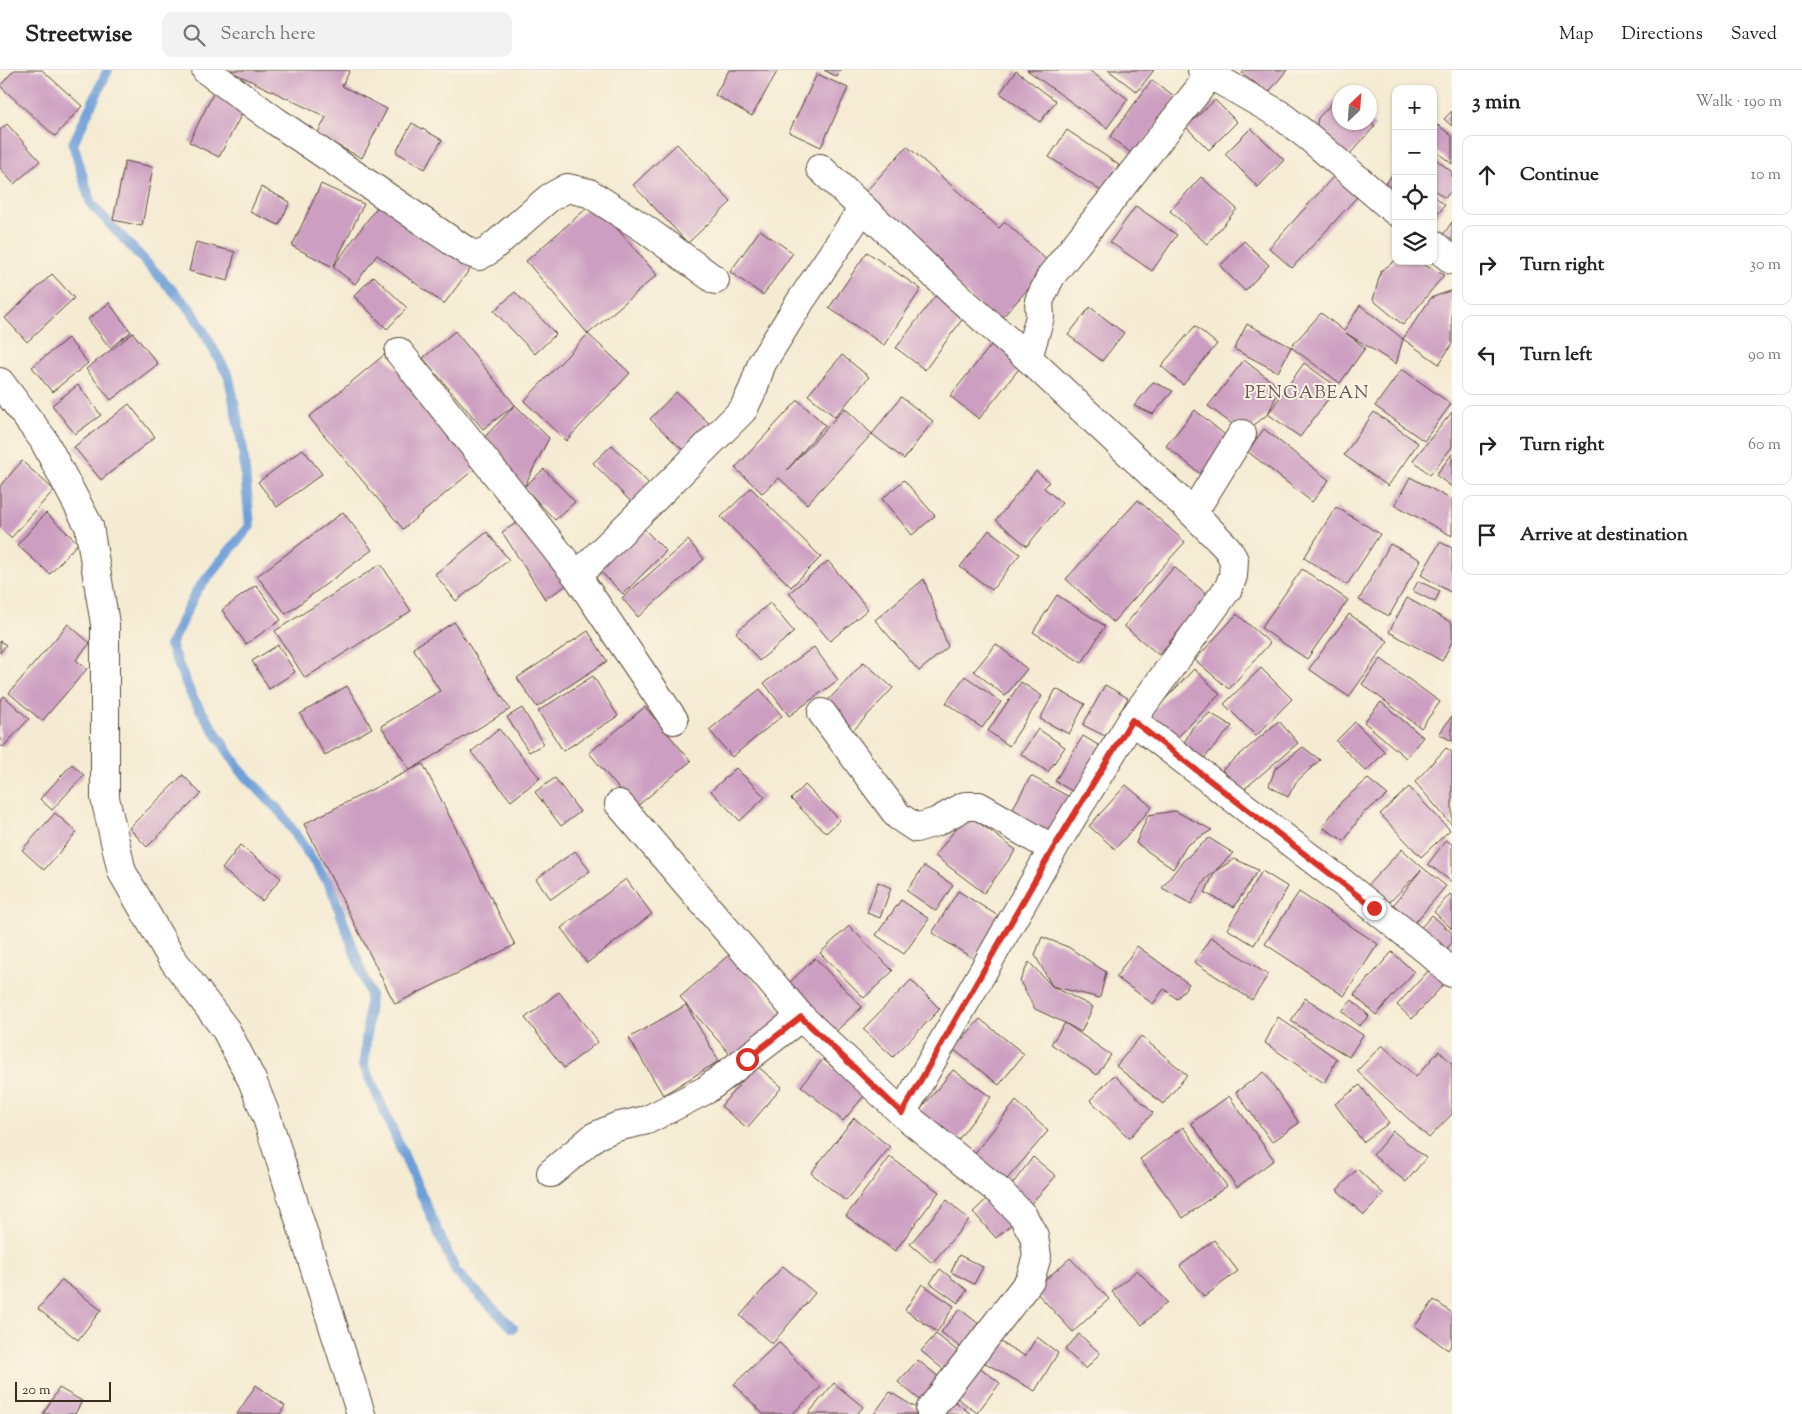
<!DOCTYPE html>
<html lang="en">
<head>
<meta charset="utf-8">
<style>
	body { margin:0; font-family:"Sorts Mill Goudy",serif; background:#f2f2f2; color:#222 }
	.controls { position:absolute; right:15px; top:15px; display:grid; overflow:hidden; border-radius:10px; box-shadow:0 1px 4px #0004 }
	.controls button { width:45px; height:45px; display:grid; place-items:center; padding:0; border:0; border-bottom:1px solid #e0e0e0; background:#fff; color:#222; font:25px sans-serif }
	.compass { position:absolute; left:1332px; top:15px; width:45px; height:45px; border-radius:50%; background:#fff; box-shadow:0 1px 4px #0004; rotate:25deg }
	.scale { position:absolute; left:15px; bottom:12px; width:96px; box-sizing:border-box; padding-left:5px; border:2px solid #3b2a1e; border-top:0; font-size:14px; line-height:18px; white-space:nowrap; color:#3b2a1e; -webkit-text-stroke:4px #fcf5e5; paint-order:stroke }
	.stop { position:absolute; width:15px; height:15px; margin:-11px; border:4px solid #d93025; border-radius:50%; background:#fff }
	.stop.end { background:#d93025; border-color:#fff; box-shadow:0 1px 5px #0008 }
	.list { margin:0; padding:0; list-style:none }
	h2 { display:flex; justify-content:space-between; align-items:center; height:65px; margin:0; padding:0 20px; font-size:21px }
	h2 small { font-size:16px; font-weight:400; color:#767676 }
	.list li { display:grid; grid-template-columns:32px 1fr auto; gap:15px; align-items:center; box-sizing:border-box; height:80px; margin:0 10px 10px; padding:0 10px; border:1px solid #e0e0e0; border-radius:10px }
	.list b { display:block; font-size:19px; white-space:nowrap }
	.list em { font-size:16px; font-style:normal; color:#767676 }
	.icon { flex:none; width:28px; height:28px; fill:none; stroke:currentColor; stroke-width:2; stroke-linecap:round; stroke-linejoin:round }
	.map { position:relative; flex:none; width:1452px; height:1344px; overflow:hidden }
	header { display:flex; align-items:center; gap:30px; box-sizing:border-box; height:70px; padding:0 25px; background:#fff; border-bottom:1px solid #e0e0e0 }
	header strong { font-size:24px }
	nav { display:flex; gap:28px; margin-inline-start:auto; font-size:18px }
	.search { width:350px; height:45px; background:#f2f2f2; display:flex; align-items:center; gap:12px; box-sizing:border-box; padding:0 18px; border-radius:10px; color:#767676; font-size:19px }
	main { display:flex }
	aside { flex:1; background:#fff }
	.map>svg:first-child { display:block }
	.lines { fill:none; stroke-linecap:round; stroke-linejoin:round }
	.stream { stroke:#6e9fd8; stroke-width:10 }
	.building { fill:#cc9ec1 }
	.street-casing { stroke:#574739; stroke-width:30 }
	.street { stroke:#fff; stroke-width:28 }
	.route { stroke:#d93025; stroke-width:6 }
	.labels { text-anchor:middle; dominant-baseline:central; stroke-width:4; stroke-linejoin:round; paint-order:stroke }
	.quarter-label { font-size:18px; letter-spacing:1px; fill:#6e5357; stroke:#fcf5e5 }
</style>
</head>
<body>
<header>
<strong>Streetwise</strong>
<div class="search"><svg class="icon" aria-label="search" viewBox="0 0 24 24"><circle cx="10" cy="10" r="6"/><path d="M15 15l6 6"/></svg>Search here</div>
<nav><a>Map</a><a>Directions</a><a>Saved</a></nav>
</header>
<main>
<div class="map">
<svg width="1452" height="1344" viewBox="0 0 1452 1344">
	<rect width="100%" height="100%" fill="#fcf5e5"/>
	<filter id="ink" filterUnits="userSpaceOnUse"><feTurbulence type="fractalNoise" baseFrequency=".02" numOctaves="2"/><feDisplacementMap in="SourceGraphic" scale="10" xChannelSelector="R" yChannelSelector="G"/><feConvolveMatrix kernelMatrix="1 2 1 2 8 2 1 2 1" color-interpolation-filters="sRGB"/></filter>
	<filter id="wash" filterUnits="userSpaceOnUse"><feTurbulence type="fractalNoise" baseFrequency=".0096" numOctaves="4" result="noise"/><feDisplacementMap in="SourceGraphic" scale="20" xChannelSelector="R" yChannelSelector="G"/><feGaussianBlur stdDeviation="1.12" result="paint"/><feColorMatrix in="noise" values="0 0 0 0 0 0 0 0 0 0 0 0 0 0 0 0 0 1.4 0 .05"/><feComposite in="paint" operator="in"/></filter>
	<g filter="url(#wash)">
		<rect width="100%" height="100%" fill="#f5ebd3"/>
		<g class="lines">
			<!-- stream -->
			<path class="stream" d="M108 0 73 74 91 134 192 241 229 307 243 379 250 456 197 520 170 575 192 627 241 701 281 743 331 817 370 925 364 996 456 1202 513 1258"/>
		</g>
		<g id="blocks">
			<!-- building -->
			<g class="building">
				<path d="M14 0H42L82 36 55 66 0 16Z"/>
				<path d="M228 0H350L342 16 387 39 362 88 317 65 326 47Z"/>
				<path d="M729 0H778L752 46 715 25Z"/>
				<path d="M824 0H840L837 7Z"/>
				<path d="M1027 0H1089L1128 29 1107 58Z"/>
				<path d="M1108 0H1154L1137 22Z"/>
				<path d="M1245 0H1287L1268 23 1242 3Z"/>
				<path d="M1016 1 1056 31 1040 52 1000 23Z"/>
				<path d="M817 4 848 18 821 77 789 62Z"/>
				<path d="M1152 10 1177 28 1134 85 1110 67Z"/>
				<path d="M215 20 246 36 219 87 189 72Z"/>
				<path d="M1340 25V52H1370V50L1375 56 1347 87 1316 59 1318 48Z"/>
				<path d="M1215 30 1237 52 1209 80 1186 57Z"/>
				<path d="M1452 41V56L1444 49Z"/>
				<path d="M412 53 442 70 425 99 396 82Z"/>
				<path d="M7 54 40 91 14 114 0 98V60Z"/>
				<path d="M1438 55 1452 66V94L1433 79V61Z"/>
				<path d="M1251 58 1284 90 1258 117 1225 84Z"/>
				<path d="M1067 60 1119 95 1101 121 1049 87Z"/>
				<path d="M677 74 731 132 688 173 633 115Z"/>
				<path d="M907 76 999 158 1005 152 1051 194 998 252 860 128Z"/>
				<path d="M1433 87 1452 102V120L1445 128 1433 119Z"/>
				<path d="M125 91 153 97 142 156 113 150Z"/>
				<path d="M1396 100V132L1381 120Z"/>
				<path d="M1334 106 1357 127 1292 198 1269 178Z"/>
				<path d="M1201 107 1237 139 1207 174 1170 141Z"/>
				<path d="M321 114 364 134 333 197 292 176Z"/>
				<path d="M261 117 290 132 279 155 250 142Z"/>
				<path d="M1433 125 1445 135 1433 150Z"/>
				<path d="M383 129 473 195 444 234 377 185 355 214 333 197Z"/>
				<path d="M594 132 657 205 588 264 630 303 566 371 524 331 588 264 526 191Z"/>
				<path d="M1136 136 1177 165 1152 201 1110 172Z"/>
				<path d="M1452 152V171L1443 165Z"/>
				<path d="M760 160 793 183 763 225 730 202Z"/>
				<path d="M1244 171 1269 195 1245 221 1220 196Z"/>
				<path d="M196 172 235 182 228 211 189 201Z"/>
				<path d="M867 182 921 219 884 275 829 238Z"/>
				<path d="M1396 190V191H1416L1444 205 1403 255 1373 230 1381 201Z"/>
				<path d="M52 204 74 228 27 272 5 248Z"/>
				<path d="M374 206 407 238 387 259 354 226Z"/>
				<path d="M1452 220V274L1439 294 1403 269 1431 228Z"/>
				<path d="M515 222 556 264 535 284 494 241Z"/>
				<path d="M935 226 964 247 925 300 896 278Z"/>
				<path d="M109 233 131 262 110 278 88 249Z"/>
				<path d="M1360 235 1403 269 1396 294 1346 263 1365 278 1340 313 1291 277 1278 302 1234 279 1247 254 1291 277 1321 243 1344 261Z"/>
				<path d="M1090 237 1124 263 1102 291 1068 265Z"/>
				<path d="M1195 256 1217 274 1183 315 1161 296Z"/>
				<path d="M455 261 515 335 483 359 423 288Z"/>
				<path d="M133 263 158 294 111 330 86 299Z"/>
				<path d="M68 268 88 293 52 322 32 297Z"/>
				<path d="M997 268 1026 290 979 349 950 326Z"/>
				<path d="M384 285 460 367 478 396 403 459 309 347Z"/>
				<path d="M842 285 869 307 835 347 808 325Z"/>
				<path d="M1244 290 1280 318 1268 344 1304 293 1337 317 1300 367 1268 344 1244 363 1208 336Z"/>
				<path d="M1402 299 1451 334 1424 371 1375 336Z"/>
				<path d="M1153 312 1173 321 1153 344 1134 336Z"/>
				<path d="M78 315 101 345 75 364 52 335Z"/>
				<path d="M676 322 713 357 687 384 650 349Z"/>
				<path d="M901 327 933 351 904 389 872 364Z"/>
				<path d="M798 330 825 355 787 400 845 338 872 364 807 434 779 408 762 423 735 398Z"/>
				<path d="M129 334 155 367 101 410 74 377Z"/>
				<path d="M515 335 549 368 524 417 479 373Z"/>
				<path d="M1195 340 1231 370 1203 406 1166 376Z"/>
				<path d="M1374 342 1418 373 1388 416 1344 385Z"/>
				<path d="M1452 342V377L1430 405 1413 390Z"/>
				<path d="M1264 359 1329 410 1312 432 1247 381Z"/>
				<path d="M612 375 654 419 636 437 593 393Z"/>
				<path d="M303 379 322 404 277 437 258 412Z"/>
				<path d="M1452 384V417L1436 405Z"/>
				<path d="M22 391 54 420 11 468 0 458V416Z"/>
				<path d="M544 399 575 432 555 450 524 417Z"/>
				<path d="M1036 401 1049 412 1044 418 1062 433 1027 476 996 450Z"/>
				<path d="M1410 407 1452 430V466L1395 435Z"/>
				<path d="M904 410 935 446 912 465 882 429Z"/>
				<path d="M751 418 821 487 791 517 721 447Z"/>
				<path d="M1138 430 1185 472 1113 552 1066 509Z"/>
				<path d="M1336 437 1380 464 1347 515 1304 488Z"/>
				<path d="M343 442 372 480 286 544 257 506Z"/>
				<path d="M46 443 78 473 50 504 17 475Z"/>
				<path d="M528 446 570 513 545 529 502 462Z"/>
				<path d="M638 453 666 481 623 524 594 495Z"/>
				<path d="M989 460 1020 484 992 520 960 497Z"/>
				<path d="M487 462 509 490 456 531 435 504Z"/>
				<path d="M688 470 704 489 638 547 622 528Z"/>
				<path d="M1440 472 1452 478V523L1421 505Z"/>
				<path d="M1390 474 1421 490 1389 546 1359 530Z"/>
				<path d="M828 491 868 539 830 571 789 523Z"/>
				<path d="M381 494 411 541 305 608 275 561Z"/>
				<path d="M1174 497 1208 525 1159 585 1124 556Z"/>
				<path d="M1302 499 1348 530 1307 589 1261 558Z"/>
				<path d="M924 509 948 577 919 601 875 550Z"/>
				<path d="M1418 511 1440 521 1435 532 1413 521Z"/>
				<path d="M256 515 281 550 246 574 222 540Z"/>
				<path d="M1057 525 1105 556 1082 593 1033 562Z"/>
				<path d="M1407 528 1452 553V572L1442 591 1389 562Z"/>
				<path d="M770 533 794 562 759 591 736 562Z"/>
				<path d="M1237 544 1270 573 1229 619 1195 590Z"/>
				<path d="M1349 544 1388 571 1349 627 1309 599Z"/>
				<path d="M454 552 510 639 410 700 423 694 515 875 395 934 304 754 410 700 381 656 440 621 413 578Z"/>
				<path d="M68 554 90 573 76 590 87 599 42 651 9 623Z"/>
				<path d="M588 561 607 591 537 637 517 608Z"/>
				<path d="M0 571 6 575 0 583Z"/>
				<path d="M996 574 1027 599 1005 626 974 601Z"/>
				<path d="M278 575 295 602 269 619 252 591Z"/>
				<path d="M814 577 838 610 789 646 764 613Z"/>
				<path d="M1381 589 1440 632 1421 658 1362 614Z"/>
				<path d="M864 592 893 618 849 665 820 639Z"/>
				<path d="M1261 598 1292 629 1256 666 1224 634Z"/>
				<path d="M1194 599 1220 624 1174 671 1148 647Z"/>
				<path d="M593 606 618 646 563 681 538 641Z"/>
				<path d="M965 606 1001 632 982 658 946 633Z"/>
				<path d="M1021 612 1042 626 1009 676 988 661Z"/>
				<path d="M1105 615 1128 628 1107 667 1083 655Z"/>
				<path d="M347 616 372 658 325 685 300 644Z"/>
				<path d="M760 619 782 646 732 687 709 660Z"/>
				<path d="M1056 619 1085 634 1069 664 1040 649Z"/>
				<path d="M4 626 29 649 3 677 0 675V631Z"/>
				<path d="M1381 632 1423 667 1406 688 1364 652Z"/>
				<path d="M645 637 691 691 635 738 589 683Z"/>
				<path d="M522 638 544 674 529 682 507 647Z"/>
				<path d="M1210 643 1232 656 1201 692 1181 679 1192 658Z"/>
				<path d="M1452 646V671L1439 664Z"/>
				<path d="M1279 651 1298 673 1241 722 1222 700Z"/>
				<path d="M1355 652 1385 682 1366 701 1336 671Z"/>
				<path d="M499 659 540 708 511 731 471 682Z"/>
				<path d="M1038 659 1065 677 1048 702 1021 684Z"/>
				<path d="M1083 666 1103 678 1075 723 1055 711Z"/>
				<path d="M1303 677 1320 690 1296 712 1288 727 1269 716 1275 699Z"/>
				<path d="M1446 678 1452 682V755L1415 712Z"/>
				<path d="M72 694 84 705 52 740 40 729Z"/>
				<path d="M736 698 765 727 740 751 711 721Z"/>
				<path d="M183 705 201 724 147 777 129 758Z"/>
				<path d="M1031 706 1073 729 1051 769 1009 745Z"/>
				<path d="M555 708 580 742 561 756 535 722Z"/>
				<path d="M1368 709 1388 725 1362 744 1344 771 1322 757 1342 731Z"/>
				<path d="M805 715 840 750 826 763 791 729Z"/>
				<path d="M1126 715 1152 737 1115 779 1089 756Z"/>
				<path d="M1409 717 1450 760 1421 787 1380 744Z"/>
				<path d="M1175 741 1212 760 1187 775 1173 799 1136 773 1148 745Z"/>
				<path d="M55 743 77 762 44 800 22 780Z"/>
				<path d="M967 744 1016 780 984 823 935 786Z"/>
				<path d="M1209 768 1233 783 1215 801 1235 789 1258 800 1234 837 1205 823 1215 801 1205 810 1191 834 1162 818 1183 791Z"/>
				<path d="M1446 770 1452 774V812L1428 794Z"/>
				<path d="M240 775 281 808 262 831 222 799Z"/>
				<path d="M1402 779 1423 798 1446 816 1413 855 1391 838 1421 800 1385 837 1365 818Z"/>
				<path d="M575 781 590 801 551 829 536 809Z"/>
				<path d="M924 796 953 815 936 841 907 821Z"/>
				<path d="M1262 801 1288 817 1254 875 1227 859Z"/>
				<path d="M626 809 652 844 587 893 561 858Z"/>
				<path d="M878 812 891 818 880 848 867 843Z"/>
				<path d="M958 821 1000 847 974 889 932 863Z"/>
				<path d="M1299 822 1378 874 1344 926 1265 874Z"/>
				<path d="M1450 824 1452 826V859L1434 842Z"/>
				<path d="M901 830 929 849 904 884 876 865Z"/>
				<path d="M1432 845 1452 863V873L1443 882 1418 861Z"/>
				<path d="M849 856 893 901 864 928 820 883Z"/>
				<path d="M1042 867 1068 877 1106 902 1100 928 1052 916 1093 937 1081 962 1065 953 1111 985 1097 1005 1051 974 1065 953 1035 939 1020 911 1029 892 1052 916 1035 885Z"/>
				<path d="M1211 867 1268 905 1252 930 1194 892Z"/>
				<path d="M1137 876 1189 914 1177 929 1164 919 1153 934 1116 907Z"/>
				<path d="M1392 882 1414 902 1376 945 1354 925Z"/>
				<path d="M731 883 785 947 735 990 680 927Z"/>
				<path d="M815 888 862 937 830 967 784 918Z"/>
				<path d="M1430 899 1445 913 1412 949 1397 935Z"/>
				<path d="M911 910 940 939 893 987 863 959Z"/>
				<path d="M559 922 598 972 564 998 525 948Z"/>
				<path d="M1305 928 1363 965 1349 987 1291 951Z"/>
				<path d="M1352 930 1369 946 1359 956 1342 941Z"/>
				<path d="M686 935 719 991 663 1025 629 968Z"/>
				<path d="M1278 947 1337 989 1324 1013 1265 973Z"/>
				<path d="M980 949 1024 984 999 1015 953 979Z"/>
				<path d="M1141 966 1187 1005 1163 1034 1116 996Z"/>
				<path d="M1382 975 1416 1007 1439 981 1452 993V1044L1429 1068 1357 1001Z"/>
				<path d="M823 989 865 1025 843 1051 801 1016Z"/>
				<path d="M756 995 782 1017 747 1058 721 1036Z"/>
				<path d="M953 1000 991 1027 954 1075 915 1046Z"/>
				<path d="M1264 1002 1299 1053 1272 1072 1236 1022Z"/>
				<path d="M1114 1005 1153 1043 1129 1068 1090 1030Z"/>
				<path d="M1360 1015 1389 1053 1363 1072 1335 1034Z"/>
				<path d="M1229 1026 1274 1090 1237 1117 1191 1053Z"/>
				<path d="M1016 1031 1048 1061 1002 1115 970 1089Z"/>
				<path d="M854 1048 890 1077 846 1131 811 1103Z"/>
				<path d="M1183 1057 1227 1116 1183 1148 1140 1089Z"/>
				<path d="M1393 1061 1426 1088 1406 1112 1373 1085Z"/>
				<path d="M890 1087 939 1122 895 1181 846 1146Z"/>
				<path d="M1033 1087 1056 1106 1027 1138 1007 1121Z"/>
				<path d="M1357 1099 1384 1124 1364 1145 1337 1120Z"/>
				<path d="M989 1127 1012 1154 996 1168 973 1142Z"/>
				<path d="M947 1130 969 1150 932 1193 910 1174Z"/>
				<path d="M1214 1170 1238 1201 1204 1227 1180 1196Z"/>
				<path d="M959 1185 983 1197 974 1214 951 1202Z"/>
				<path d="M1070 1188 1109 1229 1073 1262 1034 1220Z"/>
				<path d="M783 1196 815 1223 772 1274 740 1246Z"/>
				<path d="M940 1199 967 1220 958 1233 930 1213Z"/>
				<path d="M1137 1200 1167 1232 1142 1255 1112 1222Z"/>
				<path d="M62 1210 101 1240 78 1270 38 1239Z"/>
				<path d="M922 1214 954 1236 937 1262 905 1240Z"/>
				<path d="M1434 1230 1452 1243V1274L1448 1280 1415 1256Z"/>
				<path d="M960 1239 985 1259 966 1282 941 1262Z"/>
				<path d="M936 1264 965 1287 950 1305 921 1281Z"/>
				<path d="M1079 1264 1100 1283 1086 1299 1065 1280Z"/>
				<path d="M1037 1267 1058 1283 1035 1321 985 1293 997 1270 1025 1286Z"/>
				<path d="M779 1272 821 1317 792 1344H763L734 1314Z"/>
				<path d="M918 1290 946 1313 927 1336 898 1312Z"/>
				<path d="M974 1293 1000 1313 977 1343 952 1324Z"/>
				<path d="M834 1313 863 1337 857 1344H808Z"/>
				<path d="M256 1315 285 1336 280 1344H237Z"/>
				<path d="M59 1318 82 1331 75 1344H43Z"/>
				<path d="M890 1322 926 1344H874Z"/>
				<path d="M949 1327 971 1344H936Z"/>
			</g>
		</g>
	</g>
	<g filter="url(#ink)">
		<use href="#blocks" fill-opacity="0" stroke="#574739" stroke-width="1"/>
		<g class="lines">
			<!-- street casing -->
			<g class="street-casing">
				<g id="street">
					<path d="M206 0 277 52 468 182 479 186 488 181 549 128 567 118 589 123 645 159 715 210"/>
					<path d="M1202 0 1279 44 1310 68 1396 142"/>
					<path d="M820 98 955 224 1028 288"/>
					<path d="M1433 174 1452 190"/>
					<path d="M399 282 577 506 743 340 753 319 762 293 800 232 863 138"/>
					<path d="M0 312 43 369 89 456 105 554V728L122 802 171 887 226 960 252 1010 267 1048 361 1344"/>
					<path d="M1193 443 1242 364"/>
					<path d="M577 506 674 650"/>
					<path d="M822 643 898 746 916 758 936 752 965 736H979L1053 779 1132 650 1229 517 1233 506 1234 490 1227 478 1193 443 1028 288 1040 247 1039 231 1051 206 1214 0"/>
					<path d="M1132 650 1334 806 1429 882 1452 903"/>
					<path d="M619 734 801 947 902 1043 1001 1123 1023 1146 1034 1166 1037 1186 1030 1210 930 1340"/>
					<path d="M902 1043 1053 779"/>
					<path d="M551 1103 595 1066 616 1057 647 1050 706 1020 801 947"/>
				</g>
			</g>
			<!-- street -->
			<use href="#street" class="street"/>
		</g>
	</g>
	<g class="lines" filter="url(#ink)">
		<!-- route -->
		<path class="route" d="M747 989 801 947 902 1043 1053 779 1132 650 1374 838"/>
	</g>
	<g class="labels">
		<!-- quarter labels -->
		<g class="quarter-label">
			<text x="1307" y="324">PENGABEAN</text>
		</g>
	</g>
</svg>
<div class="controls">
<button>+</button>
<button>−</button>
<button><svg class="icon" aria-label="locate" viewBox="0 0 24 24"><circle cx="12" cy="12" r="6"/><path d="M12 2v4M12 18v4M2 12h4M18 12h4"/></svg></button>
<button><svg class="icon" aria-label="layers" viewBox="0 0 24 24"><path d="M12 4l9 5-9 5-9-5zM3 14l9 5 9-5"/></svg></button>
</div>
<svg class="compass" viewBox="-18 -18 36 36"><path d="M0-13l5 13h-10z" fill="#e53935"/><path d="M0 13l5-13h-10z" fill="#767676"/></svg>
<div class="scale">20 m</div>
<div class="stop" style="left:747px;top:989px"></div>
<div class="stop end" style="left:1374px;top:838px"></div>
</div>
<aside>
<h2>3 min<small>Walk · 190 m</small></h2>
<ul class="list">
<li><svg class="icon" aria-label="ahead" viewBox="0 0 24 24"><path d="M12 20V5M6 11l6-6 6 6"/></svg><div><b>Continue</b></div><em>10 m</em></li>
<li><svg class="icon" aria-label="right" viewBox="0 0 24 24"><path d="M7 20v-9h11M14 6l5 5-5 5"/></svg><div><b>Turn right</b></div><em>30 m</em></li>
<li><svg class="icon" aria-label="left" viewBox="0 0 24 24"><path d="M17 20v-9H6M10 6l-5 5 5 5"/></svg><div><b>Turn left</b></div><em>90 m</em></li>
<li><svg class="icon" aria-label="right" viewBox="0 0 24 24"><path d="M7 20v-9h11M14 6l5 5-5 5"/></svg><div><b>Turn right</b></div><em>60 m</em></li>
<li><svg class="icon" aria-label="arrive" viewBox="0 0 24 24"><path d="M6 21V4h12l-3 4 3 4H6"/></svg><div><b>Arrive at destination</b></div></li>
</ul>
</aside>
</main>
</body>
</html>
